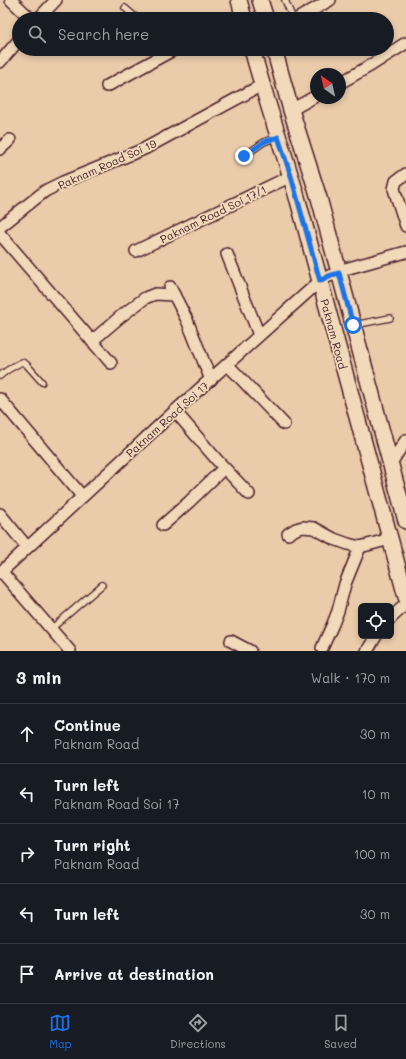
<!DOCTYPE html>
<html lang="en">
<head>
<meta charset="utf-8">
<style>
	body { margin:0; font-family:Mali,sans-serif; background:#242831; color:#f1f3f6 }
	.controls { position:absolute; right:12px; bottom:12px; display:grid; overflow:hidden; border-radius:6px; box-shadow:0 2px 6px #0003 }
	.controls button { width:36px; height:36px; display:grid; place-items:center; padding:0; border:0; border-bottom:1px solid #363941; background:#171b24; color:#f1f3f6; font:20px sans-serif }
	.compass { position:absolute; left:310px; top:68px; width:36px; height:36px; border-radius:50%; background:#171b24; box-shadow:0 2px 6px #0003; rotate:326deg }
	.stop { position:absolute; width:12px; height:12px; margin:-9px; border:3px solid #1a73e8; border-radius:50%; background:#fff }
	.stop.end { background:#1a73e8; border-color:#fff; box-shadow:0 1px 4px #0008 }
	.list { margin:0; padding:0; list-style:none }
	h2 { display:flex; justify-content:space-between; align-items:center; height:52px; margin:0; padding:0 16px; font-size:17px }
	h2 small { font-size:13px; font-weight:400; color:#9ea1a6 }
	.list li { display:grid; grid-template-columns:26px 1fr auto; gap:12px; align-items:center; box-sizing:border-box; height:60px; padding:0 16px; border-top:1px solid #363941 }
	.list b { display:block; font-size:15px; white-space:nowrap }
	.list p { margin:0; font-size:13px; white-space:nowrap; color:#9ea1a6 }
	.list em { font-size:13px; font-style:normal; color:#9ea1a6 }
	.icon { flex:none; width:22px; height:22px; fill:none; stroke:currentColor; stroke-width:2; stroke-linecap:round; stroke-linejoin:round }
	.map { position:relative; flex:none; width:406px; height:651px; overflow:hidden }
	.search { position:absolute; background:#171b24; box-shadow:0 2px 6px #0003; left:12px; right:12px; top:12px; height:44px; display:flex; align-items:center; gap:10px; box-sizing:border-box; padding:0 14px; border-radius:22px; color:#9ea1a6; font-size:15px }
	.sheet { height:352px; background:#171b24 }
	nav { display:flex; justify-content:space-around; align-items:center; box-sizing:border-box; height:56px; border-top:1px solid #363941; background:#171b24; font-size:11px; color:#9ea1a6 }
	nav a { display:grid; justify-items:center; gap:2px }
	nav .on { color:#1a73e8 }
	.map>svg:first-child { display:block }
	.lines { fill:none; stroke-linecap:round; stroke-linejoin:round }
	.lane-casing { stroke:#4a1f2b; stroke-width:8 }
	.street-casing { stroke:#4a1f2b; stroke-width:14 }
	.secondary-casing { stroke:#4a1f2b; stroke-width:18 }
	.lane { stroke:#f1d9b9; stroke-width:5.5 }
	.street { stroke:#f1d9b9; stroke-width:11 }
	.secondary { stroke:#f1d9b9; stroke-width:15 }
	.route { stroke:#1a73e8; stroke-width:5 }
	.labels { text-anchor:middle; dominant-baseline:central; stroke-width:3.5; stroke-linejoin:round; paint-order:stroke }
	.street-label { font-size:11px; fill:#4a1f2b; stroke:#f1d9b9 }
</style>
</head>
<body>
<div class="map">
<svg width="406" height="651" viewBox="0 0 406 651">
	<rect width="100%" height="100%" fill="#eaccab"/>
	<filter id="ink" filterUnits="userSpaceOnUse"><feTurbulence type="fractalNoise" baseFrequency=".025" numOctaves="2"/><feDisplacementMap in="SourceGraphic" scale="8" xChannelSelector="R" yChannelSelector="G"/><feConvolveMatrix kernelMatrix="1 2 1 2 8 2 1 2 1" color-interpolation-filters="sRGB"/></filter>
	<g filter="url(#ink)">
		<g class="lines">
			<!-- lane casing -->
			<g class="lane-casing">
				<g id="lane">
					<path d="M285 0 293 19"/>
					<path d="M125 8 138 19"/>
					<path d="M244 156 264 142 278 137"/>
					<path d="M354 325 390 318"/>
					<path d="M0 376C6 370 14 366 22 362L26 364 42 382"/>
					<path d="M51 629 102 585"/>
				</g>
			</g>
			<!-- street casing -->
			<g class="street-casing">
				<g id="street">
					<path d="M11 0 31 19"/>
					<path d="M38 19 56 0"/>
					<path d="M297 19 330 0"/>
					<path d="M0 62 19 40"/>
					<path d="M340 83 368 67 406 43"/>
					<path d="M107 86 175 49"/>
					<path d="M291 110 316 96"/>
					<path d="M0 149 10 140"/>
					<path d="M406 174 396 181 394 189 406 226"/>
					<path d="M0 227 45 191 63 182 144 149 262 85"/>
					<path d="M0 234 111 363"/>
					<path d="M136 251 291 176"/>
					<path d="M227 254 259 335"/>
					<path d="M338 271 406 252"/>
					<path d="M170 287 187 320 211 380"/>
					<path d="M92 341 120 317 145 298 155 294 174 295"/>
					<path d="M227 364 284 424"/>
					<path d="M0 399 82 496"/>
					<path d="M175 411 217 460 249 494"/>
					<path d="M391 463 406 440"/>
					<path d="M0 514 27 547"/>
					<path d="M163 525 189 502 224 468"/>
					<path d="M288 534 296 529 303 527 314 528 334 539 348 544 360 547 390 539"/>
					<path d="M1 571 70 651"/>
					<path d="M0 573 175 411 320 281 329 276 339 273"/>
					<path d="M391 618 406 604"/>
					<path d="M231 641 250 651"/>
					<path d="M322 648 332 626 338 611 345 584 360 547"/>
					<path d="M367 651 376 636"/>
				</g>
			</g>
			<!-- secondary casing -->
			<g class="secondary-casing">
				<g id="secondary">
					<path d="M239 0 244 19"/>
					<path d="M260 0 266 19"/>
					<path d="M252 49C266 101 284 152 299 204L406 597"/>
					<path d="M274 49 291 110 319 198 406 521"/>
				</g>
			</g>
			<!-- lane -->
			<use href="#lane" class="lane"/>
			<!-- street -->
			<use href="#street" class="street"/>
			<!-- secondary -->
			<use href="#secondary" class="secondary"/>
		</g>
	</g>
	<g class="lines" filter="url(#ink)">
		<!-- route -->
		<path class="route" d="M244 156 264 142 278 137 291 176 320 281 329 276 339 273 353 325"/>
	</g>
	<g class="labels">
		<!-- street labels -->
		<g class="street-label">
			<text transform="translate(107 164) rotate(-24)">Paknam Road Soi 19</text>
			<text transform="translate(213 214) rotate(-26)">Paknam Road Soi 17/1</text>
			<text transform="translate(334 334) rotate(75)">Paknam Road</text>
			<text transform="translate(167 419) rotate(-42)">Paknam Road Soi 17</text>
		</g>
	</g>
</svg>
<div class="controls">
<button><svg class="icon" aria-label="locate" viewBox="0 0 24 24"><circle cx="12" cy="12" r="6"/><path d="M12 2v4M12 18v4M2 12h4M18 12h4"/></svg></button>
</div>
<svg class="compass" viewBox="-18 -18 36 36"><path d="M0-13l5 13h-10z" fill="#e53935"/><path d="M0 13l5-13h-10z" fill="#9ea1a6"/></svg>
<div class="stop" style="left:353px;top:325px"></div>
<div class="stop end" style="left:244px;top:156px"></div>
<div class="search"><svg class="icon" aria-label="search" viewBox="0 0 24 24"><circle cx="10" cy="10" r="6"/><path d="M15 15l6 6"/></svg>Search here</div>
</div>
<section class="sheet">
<h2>3 min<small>Walk · 170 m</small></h2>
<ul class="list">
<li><svg class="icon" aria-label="ahead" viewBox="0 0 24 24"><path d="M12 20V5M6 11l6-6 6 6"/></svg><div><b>Continue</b><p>Paknam Road</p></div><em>30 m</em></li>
<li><svg class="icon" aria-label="left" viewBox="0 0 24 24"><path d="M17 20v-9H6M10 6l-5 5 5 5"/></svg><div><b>Turn left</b><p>Paknam Road Soi 17</p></div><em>10 m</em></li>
<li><svg class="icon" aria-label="right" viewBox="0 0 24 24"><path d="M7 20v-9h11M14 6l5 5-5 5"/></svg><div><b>Turn right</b><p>Paknam Road</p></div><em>100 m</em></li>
<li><svg class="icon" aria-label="left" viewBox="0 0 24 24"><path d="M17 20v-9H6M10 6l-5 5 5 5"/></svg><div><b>Turn left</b></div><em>30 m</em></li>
<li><svg class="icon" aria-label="arrive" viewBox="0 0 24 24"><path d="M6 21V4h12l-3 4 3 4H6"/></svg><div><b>Arrive at destination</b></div></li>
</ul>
</section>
<nav>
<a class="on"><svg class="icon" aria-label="map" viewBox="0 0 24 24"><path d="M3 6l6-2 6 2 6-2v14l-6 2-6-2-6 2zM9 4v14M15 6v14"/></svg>Map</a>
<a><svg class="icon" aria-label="directions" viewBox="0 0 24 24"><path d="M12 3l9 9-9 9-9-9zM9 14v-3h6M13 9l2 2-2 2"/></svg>Directions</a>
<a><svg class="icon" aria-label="saved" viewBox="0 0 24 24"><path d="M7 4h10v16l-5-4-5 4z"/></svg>Saved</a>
</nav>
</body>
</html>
